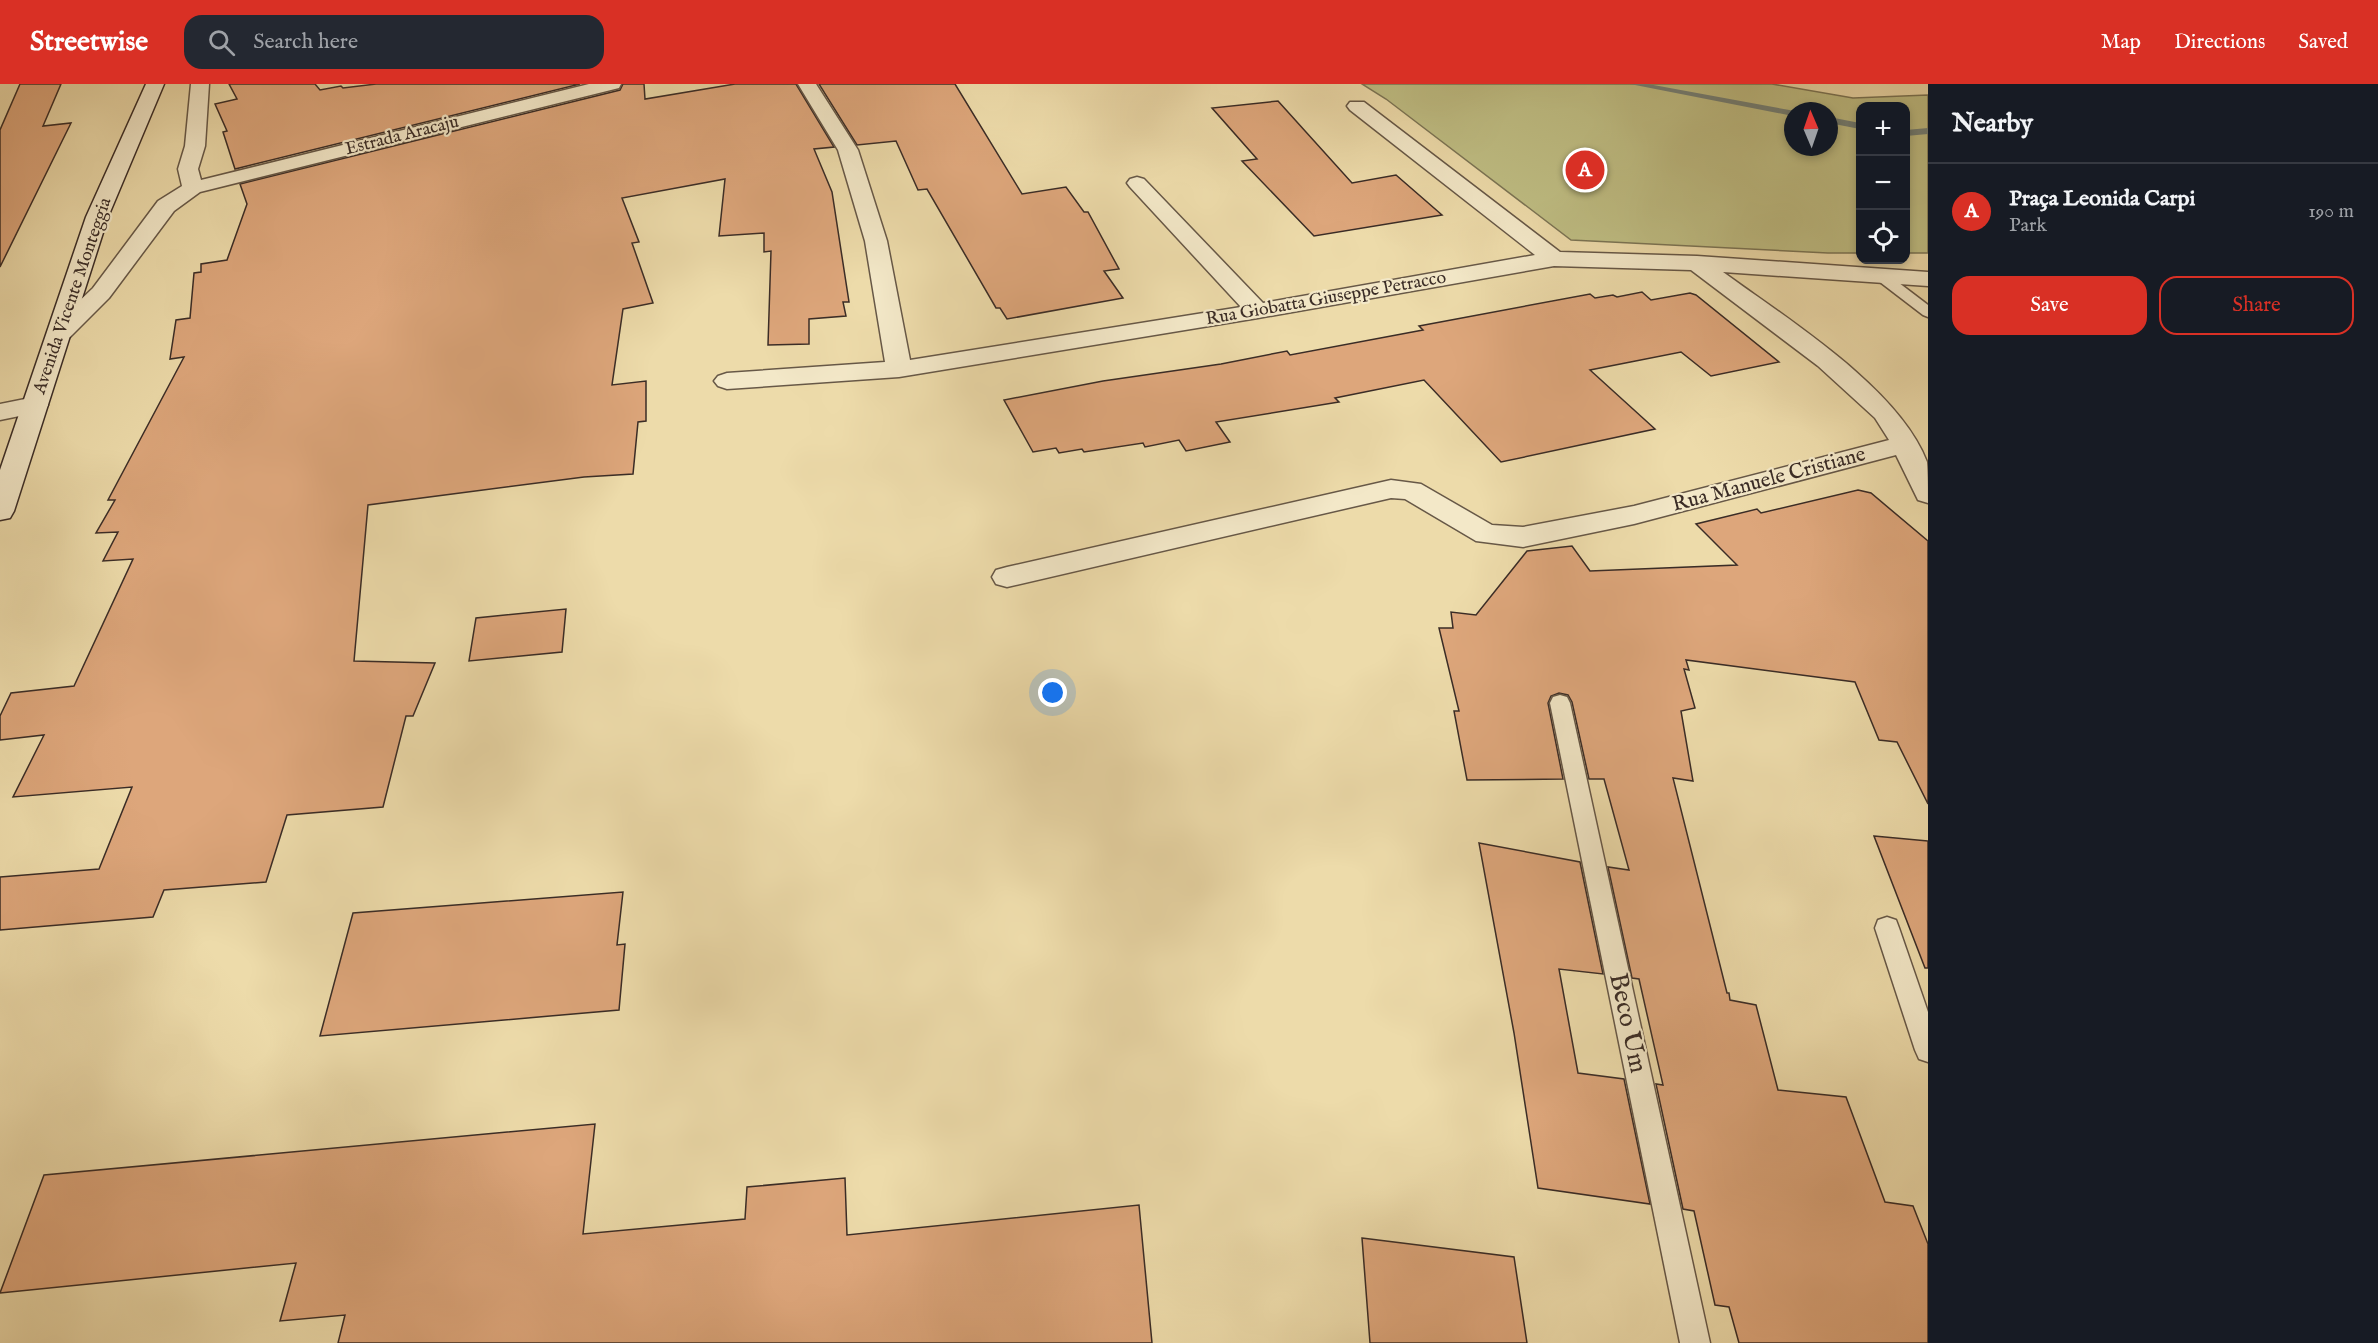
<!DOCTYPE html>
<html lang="en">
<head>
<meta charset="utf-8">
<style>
	body { margin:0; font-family:"IM FELL English",serif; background:#242831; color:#f1f3f6 }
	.controls { position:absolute; right:18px; top:18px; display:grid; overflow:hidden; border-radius:12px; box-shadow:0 3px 9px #0003 }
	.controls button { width:54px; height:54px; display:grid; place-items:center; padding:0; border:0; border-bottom:2px solid #363941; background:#171b24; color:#f1f3f6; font:30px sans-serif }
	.compass { position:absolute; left:1784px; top:18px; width:54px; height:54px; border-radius:50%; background:#171b24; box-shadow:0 3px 9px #0003; rotate:358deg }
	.you { position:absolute; left:1053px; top:609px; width:21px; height:21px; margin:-15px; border:4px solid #fff; border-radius:50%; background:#1a73e8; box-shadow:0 0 0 9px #1a73e833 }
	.badge { display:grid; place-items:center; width:39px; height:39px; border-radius:50%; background:#d93025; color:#fff; font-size:20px; font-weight:700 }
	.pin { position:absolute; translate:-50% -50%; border:3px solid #fff; box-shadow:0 2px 6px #0006 }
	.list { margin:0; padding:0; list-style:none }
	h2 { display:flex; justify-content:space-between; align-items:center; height:78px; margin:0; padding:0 24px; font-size:26px }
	h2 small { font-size:20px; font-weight:400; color:#9ea1a6 }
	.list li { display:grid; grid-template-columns:39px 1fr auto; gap:18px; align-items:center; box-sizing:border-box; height:96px; padding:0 24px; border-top:2px solid #363941 }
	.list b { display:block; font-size:22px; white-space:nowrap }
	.list p { margin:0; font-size:20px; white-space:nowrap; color:#9ea1a6 }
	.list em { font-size:20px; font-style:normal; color:#9ea1a6 }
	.actions { display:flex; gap:12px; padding:18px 24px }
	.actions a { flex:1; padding:14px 0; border:2px solid #d93025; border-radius:18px; text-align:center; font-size:21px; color:#d93025 }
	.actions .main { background:#d93025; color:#fff }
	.icon { flex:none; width:33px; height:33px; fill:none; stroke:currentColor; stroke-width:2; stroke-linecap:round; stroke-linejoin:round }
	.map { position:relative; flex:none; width:1928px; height:1259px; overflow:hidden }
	header { display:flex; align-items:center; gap:36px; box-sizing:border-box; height:84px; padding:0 30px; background:#d93025; color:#fff }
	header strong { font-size:28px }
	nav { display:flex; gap:33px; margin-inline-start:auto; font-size:21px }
	.search { width:420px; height:54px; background:#242831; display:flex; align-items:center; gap:15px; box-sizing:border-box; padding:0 21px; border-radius:18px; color:#9ea1a6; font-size:22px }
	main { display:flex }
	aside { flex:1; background:#171b24 }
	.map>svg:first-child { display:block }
	.green { fill:#bfbe84; stroke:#7c7555; stroke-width:1.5; fill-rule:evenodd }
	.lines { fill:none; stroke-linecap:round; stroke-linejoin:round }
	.stream { fill:#748178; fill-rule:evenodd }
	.building { fill:#dda67b; stroke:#3a2c26; stroke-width:1.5 }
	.lane-casing { stroke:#675847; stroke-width:3 }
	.street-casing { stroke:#675847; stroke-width:3 }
	.secondary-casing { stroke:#3a2c26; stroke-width:3 }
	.lane { fill:#f3e8c8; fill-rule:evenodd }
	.street { fill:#f3e8c8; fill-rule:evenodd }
	.secondary { fill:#f3e8c8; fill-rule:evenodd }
	.labels { text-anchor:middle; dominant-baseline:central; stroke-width:4.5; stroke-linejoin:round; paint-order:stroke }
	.far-street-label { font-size:18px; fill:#3a2c26; stroke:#f3e8c8 }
	.street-label { font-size:21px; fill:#3a2c26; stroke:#f3e8c8 }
	.near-street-label { font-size:26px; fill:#3a2c26; stroke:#f3e8c8 }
</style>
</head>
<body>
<header>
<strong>Streetwise</strong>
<div class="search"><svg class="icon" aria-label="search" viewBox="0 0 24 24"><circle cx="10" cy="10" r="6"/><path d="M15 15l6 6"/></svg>Search here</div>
<nav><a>Map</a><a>Directions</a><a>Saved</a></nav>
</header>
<main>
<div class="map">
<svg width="1928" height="1259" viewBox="0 0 1928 1259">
	<rect width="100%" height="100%" fill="#eddbaa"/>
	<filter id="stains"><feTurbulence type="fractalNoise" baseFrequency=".00333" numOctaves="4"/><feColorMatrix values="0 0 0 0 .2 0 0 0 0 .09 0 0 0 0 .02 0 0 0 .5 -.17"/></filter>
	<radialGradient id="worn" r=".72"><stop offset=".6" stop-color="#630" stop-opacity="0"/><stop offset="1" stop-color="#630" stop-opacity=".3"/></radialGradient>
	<!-- green -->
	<path class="green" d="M1362 0H1772L1853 14 1928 11V169H1906V22H1860V169H1828L1571 156 1386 15ZM1793 27H1829V63H1793Z"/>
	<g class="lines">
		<!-- stream -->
		<g class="stream">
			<path d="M1630 0H1648L1795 27H1793V32Z"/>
			<path d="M1829 33 1860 39V45L1829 39Z"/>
			<path d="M1928 44V50L1906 52V46Z"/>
		</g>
	</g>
	<!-- building -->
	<g class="building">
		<path d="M20 0H61L43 42 71 39 0 183V46Z"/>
		<path d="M229 0H315L320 6 341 2 343 4 376 0H580L235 85 223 48 227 47 215 20 237 15Z"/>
		<path d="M623 0H644L645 15 735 0H796L834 63 814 65 832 108 849 218H843L846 232 809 235V260L768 261 771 167 764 168V149L719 152 725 95 622 114 639 158 632 159 653 219 623 225 612 301 646 297V337L638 338 633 390 584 393 368 421 354 577 435 579 413 632H406L383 723 287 731 266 798 164 806 153 833 0 846V793L99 785 132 703 13 713 44 651 0 656V632L11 609 74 602 133 475 103 477 118 448 96 449 115 416H108L184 273 170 275 176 236 190 234 194 189 201 188V180L227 176 247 120 240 100 620 6Z"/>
		<path d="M819 0H955L1022 110 1066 103 1084 128H1088L1119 185 1104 187 1123 214 1007 235 1000 224H996L927 105 918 106 896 57 857 61Z"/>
		<path d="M1278 17 1352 99 1396 91 1442 131 1314 152 1242 77 1257 75 1212 24Z"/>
		<path d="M1642 208 1651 216 1690 209 1696 211 1779 278 1711 292 1681 268 1590 286 1655 345 1501 378 1424 296 1335 314 1339 318 1216 338 1230 358 1186 367 1179 356 1145 363 1143 359 1084 368 1082 365 1059 369 1056 364 1033 368 1004 316 1103 297 1221 280 1287 267 1290 271 1423 246 1419 242 1590 210 1595 214 1613 211 1617 213Z"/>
		<path d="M1858 406 1871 409 1928 457V720L1897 658 1879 656 1855 598 1686 576 1689 586 1684 585 1695 624 1681 627 1693 697 1673 694 1727 909H1729L1730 916 1756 921 1778 1006 1846 1013 1885 1118 1913 1122 1928 1160V1259H1739L1729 1223 1715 1221 1694 1127 1683 1125 1656 1000 1663 1001 1639 895 1632 894 1608 783 1629 786 1604 695H1589L1572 618 1568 611 1559 609 1551 612 1548 619 1563 695 1467 696 1454 627H1459L1439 544H1453L1451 528 1476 531 1527 467 1572 462 1590 487 1737 481 1696 440 1757 425 1761 429Z"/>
		<path d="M566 525 562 568 469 577 476 534Z"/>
		<path d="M1874 752 1928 757V884H1925Z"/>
		<path d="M1479 759 1580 778 1603 890 1559 885 1578 989 1624 995 1650 1120 1538 1104 1514 949Z"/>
		<path d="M623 808 617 861 625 860 619 926 320 952 353 829Z"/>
		<path d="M595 1040 583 1150 745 1135 747 1103 845 1094 847 1151 1139 1121 1152 1259H338L345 1231 280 1237 296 1179 0 1209 44 1091Z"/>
		<path d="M1362 1154 1514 1173 1527 1259H1370Z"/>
	</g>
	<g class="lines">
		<!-- lane casing -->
		<g class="lane-casing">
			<g id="lane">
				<path d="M1881 188 1886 189 1928 221V233L1923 231 1876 195 1874 192Z"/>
				<path d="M1560 611 1567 613 1570 619 1710 1259H1680L1550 619 1553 613Z"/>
				<path d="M1887 833 1896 836 1899 844 1928 928V978L1919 975 1915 966 1875 844 1878 836Z"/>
			</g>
		</g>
		<!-- street casing -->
		<g class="street-casing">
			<g id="street">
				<path d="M191 0H209L205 62 198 85 201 96 589 0H621L619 4 200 108 174 127 109 214 70 253 61 255 52 253 49 248 52 243 93 204 158 117 182 102 178 85 185 62Z"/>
				<path d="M798 0H816L858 66 887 157 910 276 1241 223 1130 103 1127 99 1130 95 1137 93 1144 95 1263 219 1535 171 1350 26 1347 22 1350 18H1364L1560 168 1697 172 1928 188V202L1723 188C1786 234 1899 304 1927 378 1928 389 1928 407 1928 419L1918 416 1896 371 1634 440 1523 463 1476 457 1405 415 1391 414 1007 503 996 500 992 493 996 486 1007 483 1391 396 1421 400 1492 441 1523 443 1634 422 1889 356 1875 334 1818 282 1691 186 1554 182 1258 234 899 293 727 305 718 302 714 297 718 292 727 289 885 278 865 157 838 66Z"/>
				<path d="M35 313 44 315 48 321 44 327 0 336V320Z"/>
			</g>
		</g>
		<!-- secondary casing -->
		<g class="secondary-casing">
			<path id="secondary" d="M146 0H164L108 133 14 427 10 434 0 436V386L86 133Z"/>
		</g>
		<!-- lane -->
		<use href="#lane" class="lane"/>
		<!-- street -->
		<use href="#street" class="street"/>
		<!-- secondary -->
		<use href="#secondary" class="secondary"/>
	</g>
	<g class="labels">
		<!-- far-street labels -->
		<g class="far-street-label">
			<text transform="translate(402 52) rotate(-14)">Estrada Aracaju</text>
			<text transform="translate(73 212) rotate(-71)">Avenida Vicente Monteggia</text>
			<text transform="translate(1326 215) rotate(-10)">Rua Giobatta Giuseppe Petracco</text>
		</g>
		<!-- street labels -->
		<g class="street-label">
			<text transform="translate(1769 396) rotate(-15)">Rua Manuele Cristiane</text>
		</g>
		<!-- near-street labels -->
		<g class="near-street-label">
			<text transform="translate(1628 939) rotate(78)">Beco Um</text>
		</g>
	</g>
	<rect width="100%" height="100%" filter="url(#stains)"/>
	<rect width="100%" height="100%" fill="url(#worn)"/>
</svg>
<div class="controls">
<button>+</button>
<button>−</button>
<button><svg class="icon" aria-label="locate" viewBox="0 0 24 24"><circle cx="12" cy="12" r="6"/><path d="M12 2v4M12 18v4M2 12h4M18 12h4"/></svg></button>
</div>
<svg class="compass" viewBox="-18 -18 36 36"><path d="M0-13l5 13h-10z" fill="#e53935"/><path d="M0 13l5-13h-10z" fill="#9ea1a6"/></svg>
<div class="you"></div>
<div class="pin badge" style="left:1585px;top:86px">A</div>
</div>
<aside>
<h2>Nearby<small></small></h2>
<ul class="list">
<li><span class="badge">A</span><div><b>Praça Leonida Carpi</b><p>Park</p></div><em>190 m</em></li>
</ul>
<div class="actions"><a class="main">Save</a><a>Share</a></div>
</aside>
</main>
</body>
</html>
